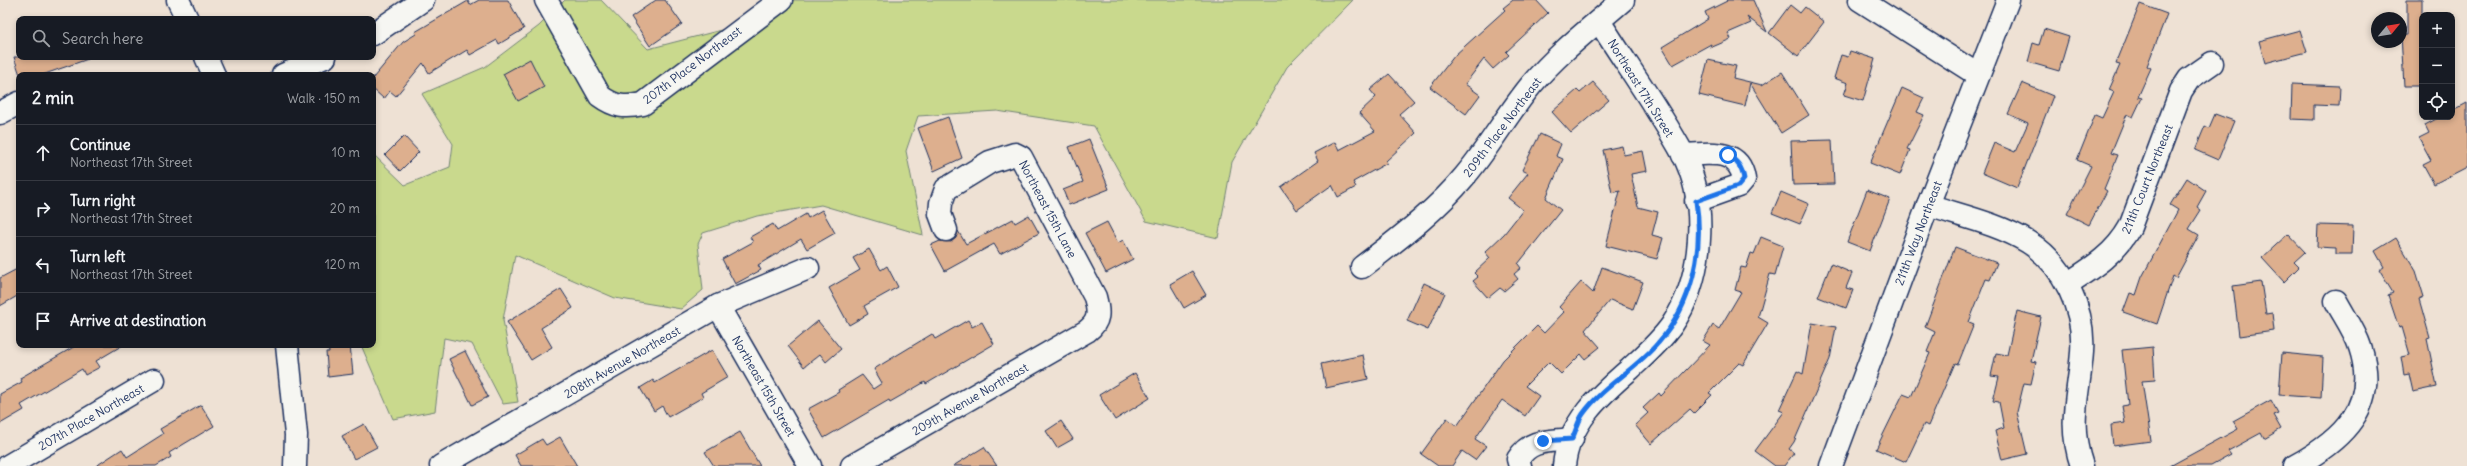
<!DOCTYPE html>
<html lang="en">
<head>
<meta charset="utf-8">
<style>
	body { margin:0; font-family:Delius,sans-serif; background:#242831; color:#f1f3f6 }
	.controls { position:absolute; right:12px; top:12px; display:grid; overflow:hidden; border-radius:8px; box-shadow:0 2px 6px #0003 }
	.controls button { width:36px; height:36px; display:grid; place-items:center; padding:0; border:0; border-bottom:1px solid #363941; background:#171b24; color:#f1f3f6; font:20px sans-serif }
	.compass { position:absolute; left:2371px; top:12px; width:36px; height:36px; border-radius:50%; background:#171b24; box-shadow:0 2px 6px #0003; rotate:60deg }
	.stop { position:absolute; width:12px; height:12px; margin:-9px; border:3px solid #1a73e8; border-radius:50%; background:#fff }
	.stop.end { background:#1a73e8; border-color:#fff; box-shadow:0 1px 4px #0008 }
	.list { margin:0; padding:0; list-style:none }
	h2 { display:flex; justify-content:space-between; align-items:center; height:52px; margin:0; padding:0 16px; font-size:17px }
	h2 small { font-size:13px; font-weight:400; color:#9ea1a6 }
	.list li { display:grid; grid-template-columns:26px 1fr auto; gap:12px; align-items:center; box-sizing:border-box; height:56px; padding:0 16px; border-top:1px solid #363941 }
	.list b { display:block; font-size:15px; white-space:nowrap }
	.list p { margin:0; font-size:13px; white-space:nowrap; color:#9ea1a6 }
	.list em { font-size:13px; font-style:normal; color:#9ea1a6 }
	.icon { flex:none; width:22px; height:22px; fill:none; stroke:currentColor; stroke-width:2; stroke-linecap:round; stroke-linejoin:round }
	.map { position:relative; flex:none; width:2467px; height:466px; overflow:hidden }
	.search { position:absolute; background:#171b24; box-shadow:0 2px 6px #0003; left:16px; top:16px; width:360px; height:44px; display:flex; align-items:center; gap:10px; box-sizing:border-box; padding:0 14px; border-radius:8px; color:#9ea1a6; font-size:15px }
	.panel { position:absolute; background:#171b24; box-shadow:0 2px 6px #0003; left:16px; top:72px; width:360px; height:276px; border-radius:8px }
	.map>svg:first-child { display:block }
	.green { fill:#c9d98d; stroke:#728476 }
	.building { fill:#ddaf8e; stroke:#1b2f5e }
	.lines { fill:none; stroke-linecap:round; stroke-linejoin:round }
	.minor-casing { stroke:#1b2f5e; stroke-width:25 }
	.minor { stroke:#f6f6f2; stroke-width:22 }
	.route { stroke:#1a73e8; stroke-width:5 }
	.labels { text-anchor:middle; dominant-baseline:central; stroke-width:3; stroke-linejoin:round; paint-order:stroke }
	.street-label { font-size:12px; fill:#1b2f5e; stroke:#f6f6f2 }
</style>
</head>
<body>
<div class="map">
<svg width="2467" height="466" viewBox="0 0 2467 466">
	<rect width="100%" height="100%" fill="#eee1d4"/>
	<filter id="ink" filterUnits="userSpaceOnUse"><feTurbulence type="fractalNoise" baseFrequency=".025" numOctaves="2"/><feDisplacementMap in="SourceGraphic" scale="8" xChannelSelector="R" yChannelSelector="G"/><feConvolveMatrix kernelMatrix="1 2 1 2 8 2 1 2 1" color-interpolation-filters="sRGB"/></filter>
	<g filter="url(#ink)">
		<!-- green -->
		<path class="green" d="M565 0H601L648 49 779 15 770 0H1353L1287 67 1232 162 1218 238 1146 221 1094 126 997 111 918 116 906 151 923 235 821 205 757 216 703 233 698 244 703 290 681 309 615 298 515 255 503 320 518 402 503 404 472 344 444 338 435 411 393 419 361 345H373V154L405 185 450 167 453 144 422 94 485 67 539 26Z"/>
		<!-- building -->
		<g class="building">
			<path d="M479 0H508L524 29 499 44 497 40 470 55 467 50 429 73 423 63 396 96 390 91 384 99 373 89V78L403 42 416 34 415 32 468 1 470 5Z"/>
			<path d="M656 0H665L682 24 650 46 631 17Z"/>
			<path d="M1513 0H1536L1548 13 1506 52 1509 55 1493 69 1484 59 1465 84 1480 95 1466 114 1430 87 1455 55 1505 10 1503 8Z"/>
			<path d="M1726 0H1753L1767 32 1747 17 1751 23 1728 33 1731 39 1710 48 1711 44 1673 65 1662 47 1708 19 1705 12 1727 1Z"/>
			<path d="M2407 0H2422V86H2404L2401 35H2407Z"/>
			<path d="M2140 4 2167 14 2147 66 2151 68 2138 97 2142 98 2133 117 2127 114 2111 153 2118 155 2104 189 2107 191 2089 225 2067 214 2091 166 2077 160 2095 115 2102 118 2114 92 2109 90 2120 65 2116 64Z"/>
			<path d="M1790 5 1800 13 1805 7 1824 22 1798 56 1769 33Z"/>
			<path d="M2044 29 2069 37 2059 71 2028 62 2033 43 2039 45Z"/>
			<path d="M2300 30 2307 52 2265 63 2259 41Z"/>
			<path d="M1850 51 1875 59 1863 101 1844 95 1848 83 1834 78 1841 55 1848 57Z"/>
			<path d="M14 57H87L88 59 42 75H20Z"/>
			<path d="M530 59 544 87 518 101 503 74Z"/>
			<path d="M1708 60 1736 66 1733 78 1762 85 1782 72 1809 115 1781 133 1750 83 1745 106 1699 95Z"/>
			<path d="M1389 74 1414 101 1399 114 1416 133 1386 161 1387 163 1353 182 1356 187 1338 197 1332 185 1297 210 1281 187 1318 161 1314 153 1335 142 1339 150 1375 131 1359 113 1376 97 1370 90Z"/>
			<path d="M1593 82 1609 100 1571 133 1552 112 1577 90 1580 93Z"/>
			<path d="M2022 83 2053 96 2017 188 1982 173 1994 143 2015 152 2028 123 2008 114Z"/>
			<path d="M2292 84 2340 86 2339 106 2314 105V120L2291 119Z"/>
			<path d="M1902 88 1924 98 1917 112 1924 115 1907 149 1910 150 1900 175 1870 163Z"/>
			<path d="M2467 103V167L2434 184 2423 164 2431 160 2419 138 2429 133 2425 125 2440 117H2452V111Z"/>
			<path d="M2215 114 2234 121 2218 160 2195 150 2205 126 2209 128Z"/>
			<path d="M948 117 962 158 934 171 918 128Z"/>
			<path d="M1540 134 1561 144 1556 156 1563 159 1546 198 1561 210 1518 264 1521 268 1514 274 1518 279 1504 291 1500 288 1488 298 1473 281 1478 277 1474 273 1490 258 1485 252 1504 234 1523 210 1508 198 1528 173 1522 170Z"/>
			<path d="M404 136 419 152 400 171 385 155Z"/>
			<path d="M1089 139 1109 189 1069 205 1063 190 1083 182 1069 147Z"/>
			<path d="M1832 140 1834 184 1793 185 1791 141Z"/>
			<path d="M1622 146 1624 155 1643 151 1647 171 1631 174 1638 207 1658 212 1652 235 1663 238 1657 259 1606 246 1620 191 1612 193 1603 150Z"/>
			<path d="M2187 178 2206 191 2197 207 2201 210 2189 229 2199 235 2176 278 2173 276 2157 324 2123 312 2130 293 2136 295 2142 277 2178 210 2170 205Z"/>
			<path d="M1867 190 1890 199 1870 251 1847 242Z"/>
			<path d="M1781 192 1809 204 1800 224 1772 213Z"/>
			<path d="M822 210 835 233 807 249 801 239 758 265 761 270 735 284 722 259 753 242 750 237 773 224 777 231 806 214 808 218Z"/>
			<path d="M1029 215 1039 233 1000 254 994 244 945 271 931 245 940 241 951 242 956 238 958 231 966 244 1013 219 1015 223Z"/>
			<path d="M1107 222 1118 243 1123 240 1133 259 1106 273 1085 233Z"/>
			<path d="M2318 225 2353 226 2352 254H2336V248L2317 247Z"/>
			<path d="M2288 234 2305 252 2294 262 2299 267 2284 282 2262 258Z"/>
			<path d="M1761 237 1783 246 1775 275 1770 274 1758 317 1768 323 1743 365 1739 363 1709 393 1712 395 1694 413 1690 409 1651 444 1635 425 1648 413 1643 408 1659 393 1661 396 1710 345 1703 341 1713 325 1719 329 1741 292 1735 290 1741 267 1746 268 1751 253 1754 254Z"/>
			<path d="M2396 238 2416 271 2424 297 2419 299 2430 338 2427 339 2437 387 2413 392 2409 374 2404 375 2401 357 2410 355 2402 327 2399 328 2388 295 2393 293 2379 270 2384 267 2375 251Z"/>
			<path d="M1955 247 1997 263 1990 280 1986 279 1969 322 1974 324 1958 364 1955 363 1928 426 1924 424 1906 462 1876 449 1903 394 1911 397 1930 353 1927 352 1935 332 1925 327Z"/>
			<path d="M869 249 881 270 887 266 898 287 864 306 868 314 849 325 829 288 860 270 853 258Z"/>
			<path d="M1831 264 1852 273 1846 288 1853 290 1846 308 1818 297Z"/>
			<path d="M1602 267 1643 282 1633 309 1610 300 1585 330 1600 347 1585 359 1581 354 1561 374 1549 362 1525 386 1539 396 1525 416 1502 400 1475 439 1486 446 1475 460 1462 451 1452 466H1438L1421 454 1447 418 1457 426 1503 360 1537 326 1544 333 1564 312 1559 307 1581 282 1593 293Z"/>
			<path d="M19 268V295L0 306V278Z"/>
			<path d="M1192 271 1206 295 1184 308 1170 284Z"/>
			<path d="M2261 282 2266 314 2272 313 2274 331 2239 336 2233 286Z"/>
			<path d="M1424 283 1445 293 1428 330 1407 321Z"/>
			<path d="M561 289 573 308 541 328 552 347 531 360 507 322Z"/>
			<path d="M2017 311 2041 317 2031 361 2036 362 2031 384 2024 383 2017 412 2027 454 2002 460 1995 431 2004 428 1999 402 1993 401 1999 377 1991 376 1996 353 2007 355Z"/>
			<path d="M968 320 972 327 982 322 994 344 926 384 925 382 890 402 889 400 824 438 808 409 839 392 838 390 862 375 873 389 882 383 874 369 932 334 935 339Z"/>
			<path d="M818 321 841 349 826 362 820 354 804 367 788 346Z"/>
			<path d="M1812 323 1836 327 1830 359 1794 442 1789 449 1794 453 1784 466H1775L1755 451 1784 412 1779 410 1797 371 1803 374Z"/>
			<path d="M77 345H123L96 361 100 367 85 375 82 369 21 405 24 410 0 424V394L22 382 20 378Z"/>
			<path d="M328 345H350L353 374 328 377 326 352H329Z"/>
			<path d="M2153 347 2155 380 2142 381 2151 441 2113 446 2111 425 2125 423 2122 406 2128 405 2122 350Z"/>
			<path d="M712 350 728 377 701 393 703 397 668 417 662 406 654 411 640 388 653 380 655 383Z"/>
			<path d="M465 351 488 397 472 405 449 359Z"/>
			<path d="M2282 353 2323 357 2321 398 2279 395Z"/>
			<path d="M1363 355 1368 379 1326 388 1321 364Z"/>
			<path d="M1135 373 1150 398 1115 420 1099 395Z"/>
			<path d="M2271 400 2278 413 2273 415 2281 429 2264 439 2261 433 2228 451 2231 455 2211 466H2170L2238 429 2233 421Z"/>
			<path d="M201 405 214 426 169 453 171 457 156 466H96L122 449 127 457 163 434 160 429Z"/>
			<path d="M1061 421 1073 439 1057 448 1046 431Z"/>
			<path d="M364 424 377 447 354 459 342 436Z"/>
			<path d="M740 432 760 466H714L705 452Z"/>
			<path d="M560 437 577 466H521L515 455 542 439 546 445Z"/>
			<path d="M984 447 997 466H953Z"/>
		</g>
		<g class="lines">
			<!-- minor casing -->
			<g class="minor-casing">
				<g id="minor">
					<path d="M178 0 187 19"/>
					<path d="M546 0 600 96C615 107 625 108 643 104L781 0"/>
					<path d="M1860 0 1978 75"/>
					<path d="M373 34 423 0"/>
					<path d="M206 57 214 75"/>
					<path d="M283 75 325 57"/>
					<path d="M0 113 19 103"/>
					<path d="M1683 155C1708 154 1739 147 1744 179L1738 186 1696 201"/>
					<path d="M1928 205C1961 216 1999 224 2028 242 2064 264 2085 310 2082 352 2079 395 2067 423 2082 466"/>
					<path d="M1362 267C1398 239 1435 212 1464 177 1489 148 1507 114 1532 84 1558 53 1592 27 1623 0"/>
					<path d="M2067 284C2092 268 2115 254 2130 227L2181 91 2189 79 2212 63"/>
					<path d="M718 306 810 466"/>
					<path d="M287 345 296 435 295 466"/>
					<path d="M8 466 154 380"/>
					<path d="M441 466 718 306 808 268"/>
					<path d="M852 466 1087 331C1100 321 1099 312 1095 297L1021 157 1015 154 990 162 946 189 941 203 940 214 946 230"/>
					<path d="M1520 466 1518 459C1531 438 1550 442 1572 439"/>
					<path d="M1564 466C1568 423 1600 395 1630 369 1645 355 1660 342 1672 325 1703 279 1709 204 1683 154 1659 110 1626 64 1599 21"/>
					<path d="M1831 466 1928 205 2008 0"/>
					<path d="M2295 466C2342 440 2380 406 2360 347 2355 331 2344 316 2336 301"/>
				</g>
			</g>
			<!-- minor -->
			<use href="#minor" class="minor"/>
		</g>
	</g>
	<g class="lines" filter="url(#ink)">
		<!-- route -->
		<path class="route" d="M1543 441 1572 439C1576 431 1578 421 1583 414 1603 386 1636 369 1658 343 1692 305 1704 251 1696 201L1738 186 1744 179C1742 167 1737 161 1728 155"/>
	</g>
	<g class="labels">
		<!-- street labels -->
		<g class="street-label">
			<text transform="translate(692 65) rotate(-37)">207th Place Northeast</text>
			<text transform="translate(1641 88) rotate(58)">Northeast 17th Street</text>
			<text transform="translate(1502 127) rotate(-53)">209th Place Northeast</text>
			<text transform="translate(2147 179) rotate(-68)">211th Court Northeast</text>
			<text transform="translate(1048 209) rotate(62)">Northeast 15th Lane</text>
			<text transform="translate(1918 233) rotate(-69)">211th Way Northeast</text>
			<text transform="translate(622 362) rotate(-30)">208th Avenue Northeast</text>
			<text transform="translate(764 386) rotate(60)">Northeast 15th Street</text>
			<text transform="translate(970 399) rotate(-30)">209th Avenue Northeast</text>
			<text transform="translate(91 417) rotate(-30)">207th Place Northeast</text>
		</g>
	</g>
</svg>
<div class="controls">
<button>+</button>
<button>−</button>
<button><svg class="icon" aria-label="locate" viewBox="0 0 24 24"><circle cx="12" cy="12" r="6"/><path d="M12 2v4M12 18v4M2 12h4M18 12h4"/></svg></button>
</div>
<svg class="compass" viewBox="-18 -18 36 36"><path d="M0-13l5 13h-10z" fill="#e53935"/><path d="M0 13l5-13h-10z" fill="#9ea1a6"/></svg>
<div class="stop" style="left:1728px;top:155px"></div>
<div class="stop end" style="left:1543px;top:441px"></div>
<div class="search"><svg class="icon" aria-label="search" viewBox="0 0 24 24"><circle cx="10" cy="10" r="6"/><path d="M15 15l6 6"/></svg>Search here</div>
<section class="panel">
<h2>2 min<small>Walk · 150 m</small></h2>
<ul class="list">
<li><svg class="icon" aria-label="ahead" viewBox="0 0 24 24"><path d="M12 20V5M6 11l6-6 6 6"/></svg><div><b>Continue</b><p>Northeast 17th Street</p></div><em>10 m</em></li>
<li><svg class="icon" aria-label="right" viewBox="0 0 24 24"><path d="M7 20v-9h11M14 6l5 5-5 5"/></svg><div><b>Turn right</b><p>Northeast 17th Street</p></div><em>20 m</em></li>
<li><svg class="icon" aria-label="left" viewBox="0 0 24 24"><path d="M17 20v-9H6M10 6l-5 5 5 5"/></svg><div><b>Turn left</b><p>Northeast 17th Street</p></div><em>120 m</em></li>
<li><svg class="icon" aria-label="arrive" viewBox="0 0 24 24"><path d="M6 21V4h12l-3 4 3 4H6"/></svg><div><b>Arrive at destination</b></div></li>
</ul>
</section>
</div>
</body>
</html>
